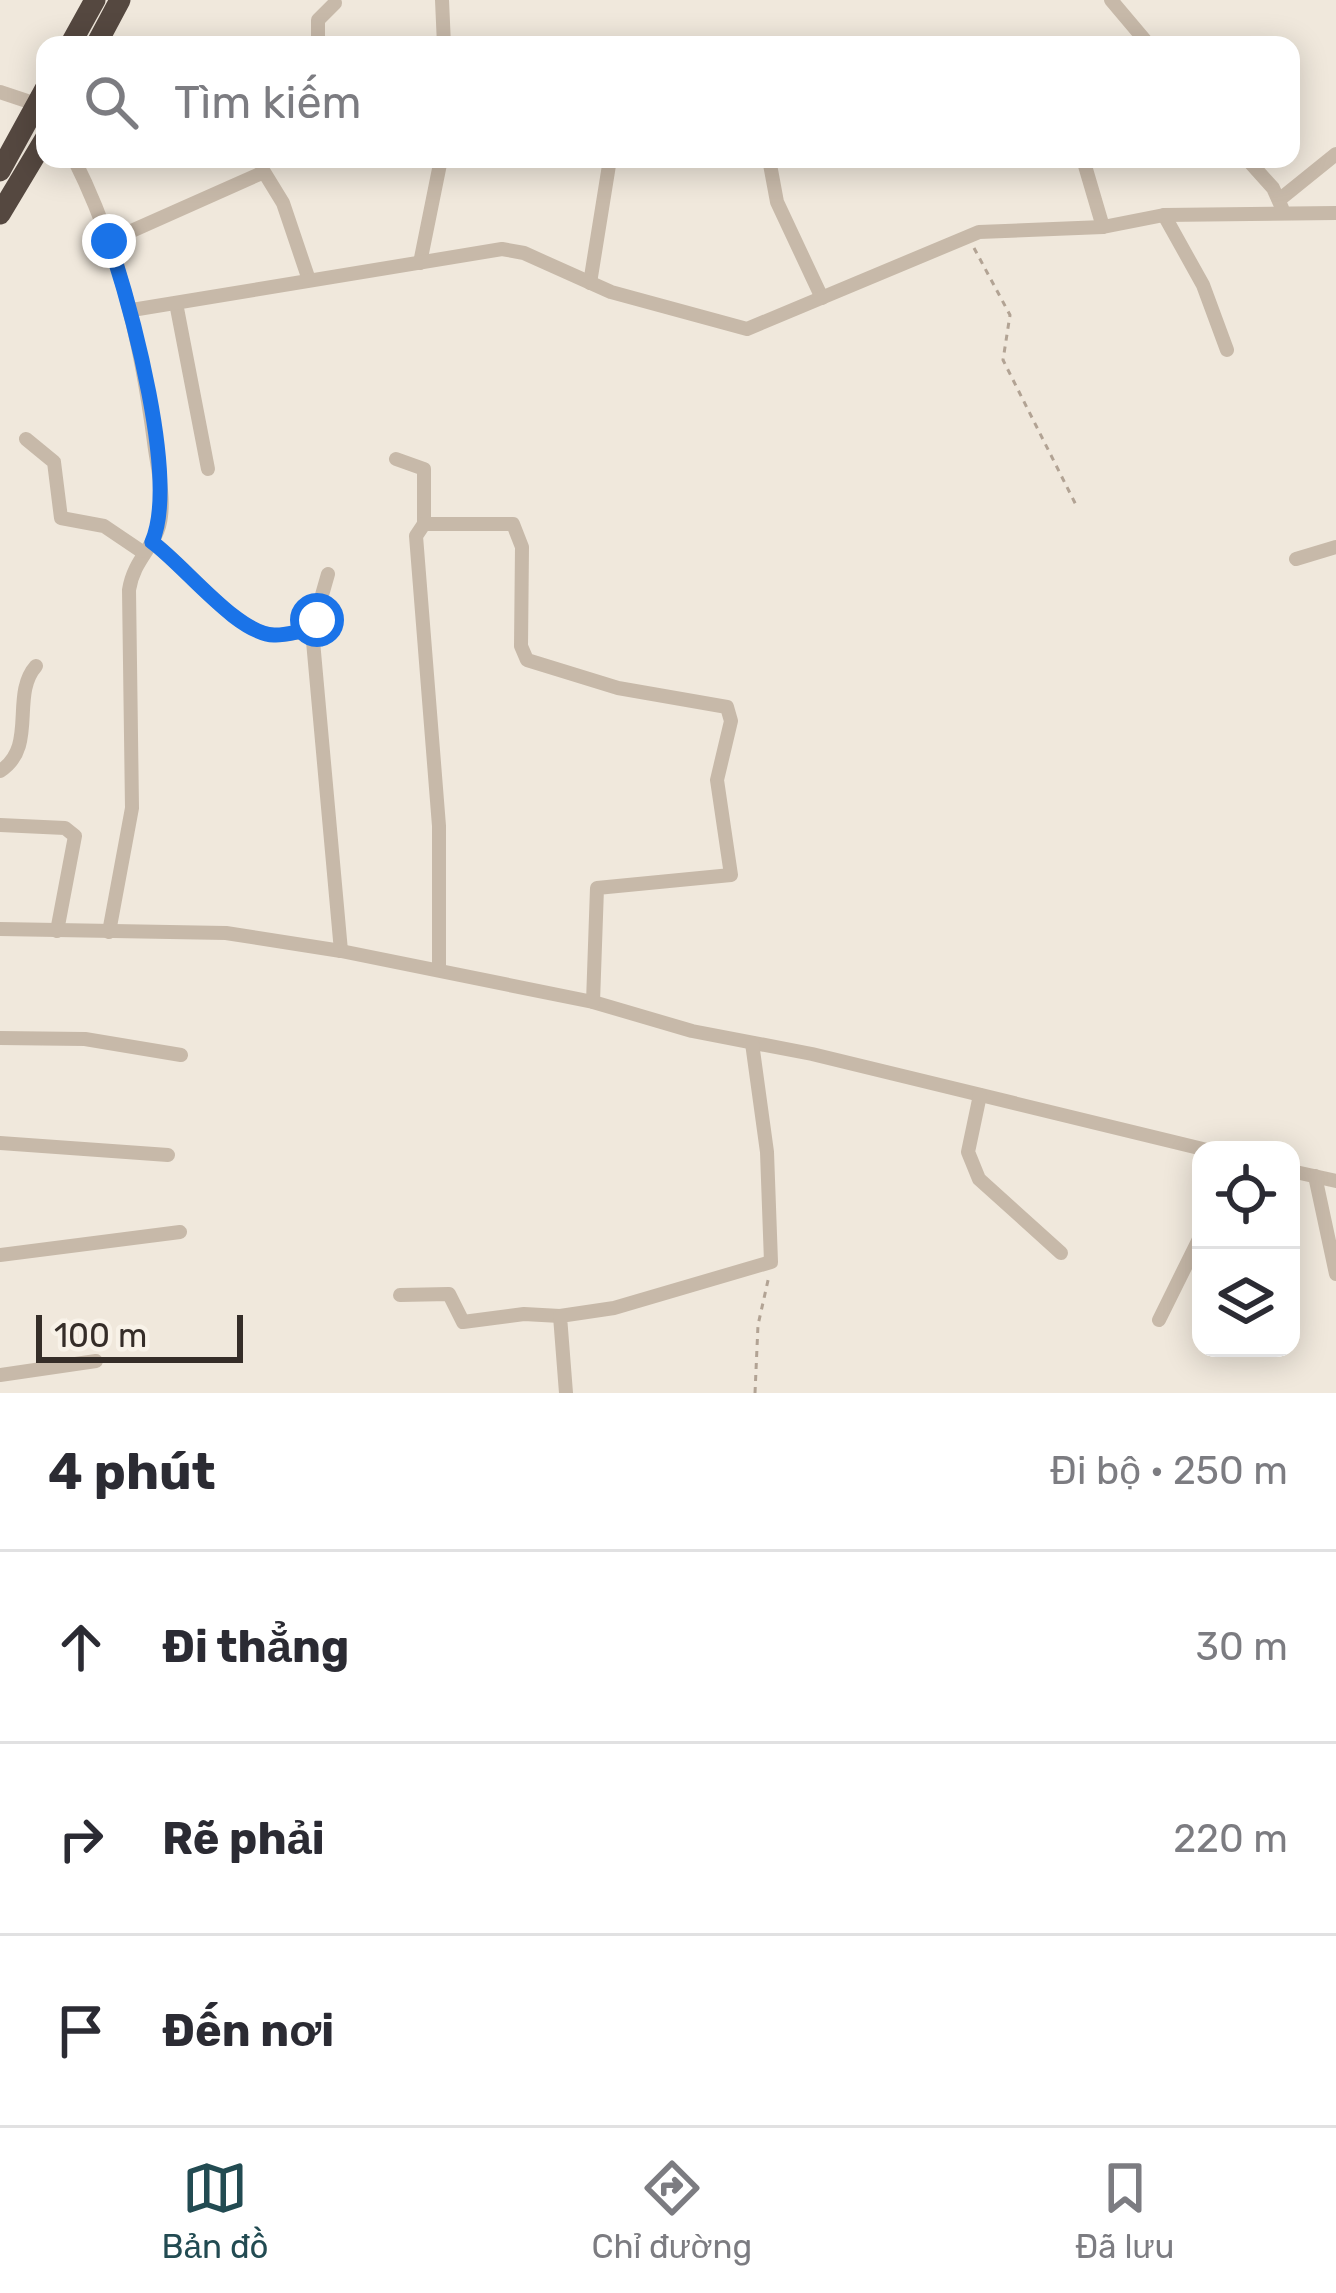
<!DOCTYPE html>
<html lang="vi">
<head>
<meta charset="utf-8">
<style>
	body { margin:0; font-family:Rubik,sans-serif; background:#f2f2f3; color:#2b2b33 }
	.controls { position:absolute; right:36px; bottom:36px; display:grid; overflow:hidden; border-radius:24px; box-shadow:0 6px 30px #0003 }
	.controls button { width:108px; height:108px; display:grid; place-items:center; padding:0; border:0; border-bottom:3px solid #e1e1e2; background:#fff; color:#2b2b33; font:60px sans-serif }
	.scale { position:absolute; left:36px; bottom:30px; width:207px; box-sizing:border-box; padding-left:12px; border:6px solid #352d28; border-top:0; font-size:33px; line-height:42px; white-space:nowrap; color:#352d28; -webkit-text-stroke:9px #f8f2e8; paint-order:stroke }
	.stop { position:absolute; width:36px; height:36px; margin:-27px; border:9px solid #1a73e8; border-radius:50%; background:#fff }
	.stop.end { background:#1a73e8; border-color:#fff; box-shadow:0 3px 12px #0008 }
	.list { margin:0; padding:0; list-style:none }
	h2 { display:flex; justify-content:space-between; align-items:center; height:156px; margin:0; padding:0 48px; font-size:51px }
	h2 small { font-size:39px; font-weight:400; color:#7c7c81 }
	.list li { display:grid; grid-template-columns:78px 1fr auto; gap:36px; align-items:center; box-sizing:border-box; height:192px; padding:0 48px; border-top:3px solid #e1e1e2 }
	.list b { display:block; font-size:45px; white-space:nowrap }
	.list em { font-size:39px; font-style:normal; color:#7c7c81 }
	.icon { flex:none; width:66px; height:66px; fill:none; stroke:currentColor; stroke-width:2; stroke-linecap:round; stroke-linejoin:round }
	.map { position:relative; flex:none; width:1336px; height:1393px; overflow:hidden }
	.search { position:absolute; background:#fff; box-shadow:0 6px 30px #0003; left:36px; right:36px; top:36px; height:132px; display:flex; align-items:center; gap:30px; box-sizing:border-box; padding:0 42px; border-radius:24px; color:#7c7c81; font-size:45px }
	.sheet { height:732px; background:#fff }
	nav { display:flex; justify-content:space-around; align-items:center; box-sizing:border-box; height:168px; border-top:3px solid #e1e1e2; background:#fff; font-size:33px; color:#7c7c81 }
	nav a { display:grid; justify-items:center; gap:6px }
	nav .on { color:#224b52 }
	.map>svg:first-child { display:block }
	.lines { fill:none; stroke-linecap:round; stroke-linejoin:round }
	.path { stroke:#b2a394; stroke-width:3; stroke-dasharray:6 6; stroke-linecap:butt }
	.minor { stroke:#c7b9a9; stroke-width:14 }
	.highway { stroke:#554840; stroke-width:21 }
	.route { stroke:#1a73e8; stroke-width:15 }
</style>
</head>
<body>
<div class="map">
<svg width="1336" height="1393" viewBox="0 0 1336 1393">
	<rect width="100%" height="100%" fill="#f0e8dc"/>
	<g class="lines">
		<!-- path -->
		<g class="path">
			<path d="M974 248 1010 315 1003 360 1076 505"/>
			<path d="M755 1393 758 1325 769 1276"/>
		</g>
		<!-- minor -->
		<g class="minor">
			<path d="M442 0 444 45"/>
			<path d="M1111 0 1149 45"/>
			<path d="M318 45V20L335 3"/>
			<path d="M0 92 36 104 45 116"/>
			<path d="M74 159C119 249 141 343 154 442 157 466 164 493 161 516 158 546 134 557 129 590L132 808 109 932"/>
			<path d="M769 159 777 202 822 298"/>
			<path d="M1083 159 1103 227"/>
			<path d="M1247 159 1273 188 1282 208"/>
			<path d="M1279 200 1336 154"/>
			<path d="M1164 215 1203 285 1227 350"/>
			<path d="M109 241 264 172 283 203 309 280"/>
			<path d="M420 263 441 159"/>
			<path d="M590 283 610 159"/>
			<path d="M176 303 208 469"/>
			<path d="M132 310 502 249 524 253 611 292 747 329 979 232 1103 227 1164 215 1336 213"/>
			<path d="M26 439 54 462 61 518 104 526 141 551"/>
			<path d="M396 459 424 469V524"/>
			<path d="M152 542C185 566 236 633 274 635 285 636 301 631 312 630L328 574"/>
			<path d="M1296 559 1336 547"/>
			<path d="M312 630 341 951"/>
			<path d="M0 771C38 747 10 695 36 666"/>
			<path d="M0 825 65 828 75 836 57 931"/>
			<path d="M0 929 226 933 341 951 593 1002 692 1031 812 1054 1207 1150"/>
			<path d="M439 970V826L416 536 424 524H513L522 547 521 646 527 660 618 688 727 707 731 721 717 780 731 875 597 888 593 1002"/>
			<path d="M0 1038 85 1039 181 1055"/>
			<path d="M980 1095 968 1152 979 1179 1061 1253"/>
			<path d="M0 1143 168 1155"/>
			<path d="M1291 1171 1336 1181"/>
			<path d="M1315 1176 1336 1274"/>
			<path d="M0 1255 180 1232"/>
			<path d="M400 1295 449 1294 463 1322 524 1314 560 1316"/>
			<path d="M1159 1320 1201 1235"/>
			<path d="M0 1375 96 1361"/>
			<path d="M566 1393 560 1316 614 1308 771 1262 767 1152 752 1043"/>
		</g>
		<!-- highway -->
		<g class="highway">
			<path d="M70 45 95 0"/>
			<path d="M96 45 120 0"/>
			<path d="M0 171 45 89"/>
			<path d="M0 214 45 139"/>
		</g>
	</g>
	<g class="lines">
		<!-- route -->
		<path class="route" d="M109 241C131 308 179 479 152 542 185 566 237 634 274 635 285 636 301 630 312 630L317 620"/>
	</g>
</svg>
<div class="controls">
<button><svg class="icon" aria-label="locate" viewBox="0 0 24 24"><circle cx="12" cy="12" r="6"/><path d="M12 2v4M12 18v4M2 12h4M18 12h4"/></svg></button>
<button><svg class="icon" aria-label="layers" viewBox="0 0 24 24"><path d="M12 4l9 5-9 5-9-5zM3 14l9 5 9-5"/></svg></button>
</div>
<div class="scale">100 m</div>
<div class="stop" style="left:317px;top:620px"></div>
<div class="stop end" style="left:109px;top:241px"></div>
<div class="search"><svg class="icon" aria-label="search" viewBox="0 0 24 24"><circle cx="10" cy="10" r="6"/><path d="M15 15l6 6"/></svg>Tìm kiếm</div>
</div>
<section class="sheet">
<h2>4 phút<small>Đi bộ · 250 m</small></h2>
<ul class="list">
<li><svg class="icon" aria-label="ahead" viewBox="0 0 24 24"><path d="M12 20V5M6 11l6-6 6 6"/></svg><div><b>Đi thẳng</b></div><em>30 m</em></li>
<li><svg class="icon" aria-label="right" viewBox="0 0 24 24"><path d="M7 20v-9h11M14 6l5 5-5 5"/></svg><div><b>Rẽ phải</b></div><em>220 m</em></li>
<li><svg class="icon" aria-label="arrive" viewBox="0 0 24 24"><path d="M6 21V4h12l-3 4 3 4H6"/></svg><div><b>Đến nơi</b></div></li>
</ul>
</section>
<nav>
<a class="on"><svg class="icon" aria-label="map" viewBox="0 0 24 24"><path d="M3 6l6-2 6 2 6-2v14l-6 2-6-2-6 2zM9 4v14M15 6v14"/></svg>Bản đồ</a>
<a><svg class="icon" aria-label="directions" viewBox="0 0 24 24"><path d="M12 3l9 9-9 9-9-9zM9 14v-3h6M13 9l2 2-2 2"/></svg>Chỉ đường</a>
<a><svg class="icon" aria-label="saved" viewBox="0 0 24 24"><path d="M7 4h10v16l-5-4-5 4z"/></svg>Đã lưu</a>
</nav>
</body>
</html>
